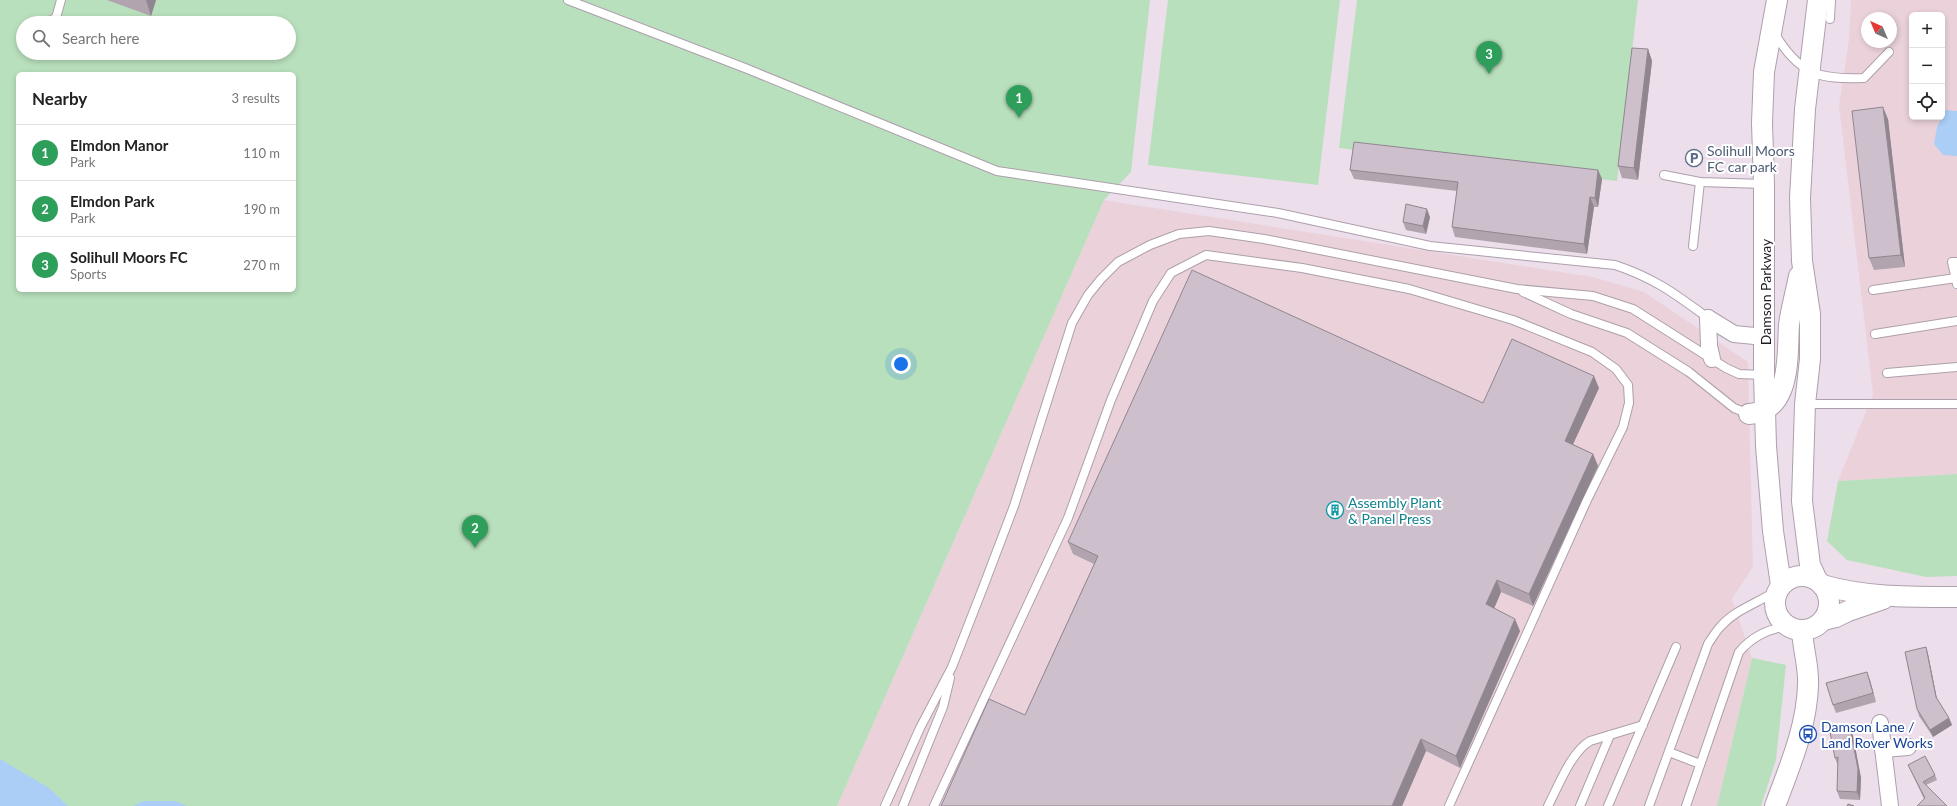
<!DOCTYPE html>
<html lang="en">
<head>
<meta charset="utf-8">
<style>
	body { margin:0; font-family:Lato,sans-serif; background:#f6f6f6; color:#222 }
	.controls { position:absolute; right:12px; top:12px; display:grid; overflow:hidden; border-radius:6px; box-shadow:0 2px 6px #0003 }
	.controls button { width:36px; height:36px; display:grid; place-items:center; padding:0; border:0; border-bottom:1px solid #e0e0e0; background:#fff; color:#222; font:20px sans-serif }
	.compass { position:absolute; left:1861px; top:12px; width:36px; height:36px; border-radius:50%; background:#fff; box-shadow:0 2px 6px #0003; rotate:316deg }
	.you { position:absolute; left:901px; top:364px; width:14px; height:14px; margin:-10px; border:3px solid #fff; border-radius:50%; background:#1a73e8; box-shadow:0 0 0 6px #1a73e833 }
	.badge { display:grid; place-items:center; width:26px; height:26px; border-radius:50%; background:#016594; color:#fff; font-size:13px; font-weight:700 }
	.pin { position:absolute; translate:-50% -33px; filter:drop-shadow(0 1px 2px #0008) }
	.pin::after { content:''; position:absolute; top:21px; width:14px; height:12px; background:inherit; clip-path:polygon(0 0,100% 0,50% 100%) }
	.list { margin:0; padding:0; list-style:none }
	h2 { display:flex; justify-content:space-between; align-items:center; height:52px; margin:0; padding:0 16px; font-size:17px }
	h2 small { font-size:13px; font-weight:400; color:#767676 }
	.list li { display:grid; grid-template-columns:26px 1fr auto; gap:12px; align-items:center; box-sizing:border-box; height:56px; padding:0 16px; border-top:1px solid #e0e0e0 }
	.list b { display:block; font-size:15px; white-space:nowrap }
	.list p { margin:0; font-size:13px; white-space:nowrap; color:#767676 }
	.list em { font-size:13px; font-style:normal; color:#767676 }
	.icon { flex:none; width:22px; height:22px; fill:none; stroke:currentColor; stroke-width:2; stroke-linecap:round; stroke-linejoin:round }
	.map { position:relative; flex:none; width:1957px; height:806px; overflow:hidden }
	.search { position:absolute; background:#fff; box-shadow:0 2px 6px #0003; left:16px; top:16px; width:280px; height:44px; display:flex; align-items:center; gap:10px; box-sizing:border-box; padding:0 14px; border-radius:22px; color:#767676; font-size:15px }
	.panel { position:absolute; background:#fff; box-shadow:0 2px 6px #0003; left:16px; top:72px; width:280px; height:220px; border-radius:6px }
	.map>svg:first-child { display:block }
	.commercial { fill:#ebd2da; fill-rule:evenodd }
	.green { fill:#b9e0bc; fill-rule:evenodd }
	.water { fill:#abcef7 }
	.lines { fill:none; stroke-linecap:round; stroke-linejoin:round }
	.service-casing { stroke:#ad9fac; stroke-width:10 }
	.minor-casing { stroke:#ad9fac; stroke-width:18 }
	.tertiary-casing { stroke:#ad9fac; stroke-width:22 }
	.service { stroke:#fff; stroke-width:8 }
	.minor { stroke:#fff; stroke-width:16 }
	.tertiary { stroke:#fff; stroke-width:20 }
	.wall { fill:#b1a4af }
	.shaded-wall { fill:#90868f }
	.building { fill:#cebfcc; stroke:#90868f }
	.labels { text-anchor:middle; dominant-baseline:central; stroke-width:4; stroke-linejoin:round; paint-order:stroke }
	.service-label { font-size:14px; fill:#4e5e75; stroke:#fff; text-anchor:start }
	.street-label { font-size:14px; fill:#211b20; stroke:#fff }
	.culture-label { font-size:14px; fill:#0d838f; stroke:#fff; text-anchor:start }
	.transit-label { font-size:14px; fill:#164399; stroke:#fff; text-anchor:start }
</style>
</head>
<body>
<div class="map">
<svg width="1957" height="806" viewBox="0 0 1957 806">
	<rect width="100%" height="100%" fill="#eddeec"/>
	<!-- commercial -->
	<g class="commercial">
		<path d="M1851 0H1957V474L1838 481 1873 394 1839 106 1849 39ZM1912 15H1942V117H1912ZM1867 18H1891V42H1867Z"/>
		<path d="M1104 200 1593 277 1644 292 1748 362 1753 567 1732 599 1752 658 1717 806H837Z"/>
	</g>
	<!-- green -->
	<g class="green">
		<path d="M0 0H1150L1131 172 1104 200 837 806H0ZM23 23H289V53H23ZM18 74H294V290H18Z"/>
		<path d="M1168 0H1340L1318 185 1148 165Z"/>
		<path d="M1357 0H1638L1617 181 1339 148Z"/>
		<path d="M1957 474V576L1926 577 1847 560 1827 541 1838 481Z"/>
		<path d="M1752 658 1786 665 1776 760 1761 806H1717Z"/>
	</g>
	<!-- water -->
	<g class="water">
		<path d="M1945 110 1957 111V156L1943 155 1934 144 1937 127Z"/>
		<path d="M0 759 49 788 68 806H0Z"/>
		<path d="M143 801H176L187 806H133Z"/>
	</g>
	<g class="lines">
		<!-- service casing -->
		<g class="service-casing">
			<g id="service">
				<path d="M568 0 745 68 997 171 1278 213 1430 246 1615 265C1654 278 1674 293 1708 318"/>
				<path d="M1830 19 1831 0"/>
				<path d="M44 23 56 18 61 0"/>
				<path d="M1775 34C1799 74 1819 80 1864 78L1889 52"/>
				<path d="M1664 175 1700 182 1764 184"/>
				<path d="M1693 246 1700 182"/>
				<path d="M1957 262H1952L1957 284"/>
				<path d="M1873 290 1956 278"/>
				<path d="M1523 292 1571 314 1627 333 1689 372 1734 408 1749 414"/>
				<path d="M1875 334 1957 321"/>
				<path d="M1887 373 1957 367"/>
				<path d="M1805 404H1957"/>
				<path d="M1669 752 1700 764"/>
				<path d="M885 806 920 728 952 667 984 585 1014 506 1072 323 1088 295 1101 279 1118 262 1150 245 1179 234 1209 231 1264 239 1517 289 1593 296 1633 309 1726 368 1739 374 1764 375"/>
				<path d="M903 806 943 707 950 678"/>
				<path d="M934 806 1068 518 1111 400 1153 301 1171 273 1206 255 1302 268 1409 289 1513 320 1592 352 1616 369 1628 385 1629 403 1623 427 1587 500 1449 806"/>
				<path d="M1548 806C1558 787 1571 752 1590 741L1643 725"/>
				<path d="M1580 806 1610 735"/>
				<path d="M1608 806 1676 647"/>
				<path d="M1649 806 1708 644C1712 638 1716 631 1721 626 1736 609 1759 603 1777 590"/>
				<path d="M1686 806 1739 652C1752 637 1766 630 1786 626"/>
			</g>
		</g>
		<!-- minor casing -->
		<g class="minor-casing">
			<g id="minor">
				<path d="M1708 318 1734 334 1765 337"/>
				<path d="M1708 318 1709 346 1712 359"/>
				<path d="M1880 723 1890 806"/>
				<path d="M1883 749 1908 747"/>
			</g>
		</g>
		<!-- tertiary casing -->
		<g class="tertiary-casing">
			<g id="tertiary">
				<path d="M1777 0 1764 72 1762 123 1764 184V375L1766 446 1773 531 1781 585"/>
				<path d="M1749 414C1792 411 1787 356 1789 325 1791 309 1796 292 1799 276"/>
				<circle cx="1802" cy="603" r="27"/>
				<path d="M1817 580 1810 565 1802 501 1805 404 1810 359V314L1802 261 1800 198 1805 109 1818 0"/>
				<path d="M1822 585C1869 598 1909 597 1957 597"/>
				<path d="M1823 620 1836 617 1848 611 1883 599"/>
				<path d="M1775 806C1789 768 1807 727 1808 685 1809 667 1803 649 1802 631"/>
			</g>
		</g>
		<!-- service -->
		<use href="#service" class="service"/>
		<!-- minor -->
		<use href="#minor" class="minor"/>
		<!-- tertiary -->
		<use href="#tertiary" class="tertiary"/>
	</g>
	<!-- wall -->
	<g class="wall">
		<path d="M107 0H156L151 16Z"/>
		<path d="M1648 49 1652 61 1638 180 1622 178 1618 166Z"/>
		<path d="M1888 119 1905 267 1874 270 1869 258Z"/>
		<path d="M1350 170H1598L1602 179 1598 207H1594L1587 254 1455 237 1452 227 1457 191 1354 179Z"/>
		<path d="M1430 217 1426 234 1406 230 1403 222Z"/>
		<path d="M1599 388 1573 444 1593 454 1598 466 1533 606 1501 592 1494 608 1520 631 1460 768 1426 751 1402 806H941L1025 715 1094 564 1073 554 1068 542 1483 403Z"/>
		<path d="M1926 647 1928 654 1937 700 1949 718 1952 725 1933 737 1919 716 1917 709Z"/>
		<path d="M1867 672 1876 702 1836 713 1833 705Z"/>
		<path d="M1850 728 1853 736 1861 778 1860 800 1840 799 1837 791 1838 766 1835 758Z"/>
		<path d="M1908 765 1935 775 1937 780 1926 785 1924 799Z"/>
	</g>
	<!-- shaded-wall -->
	<g class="shaded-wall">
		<path d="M146 0H156L151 16Z"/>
		<path d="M1648 49 1652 61 1638 180 1634 168Z"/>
		<path d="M1883 107 1888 119 1905 267 1901 255Z"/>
		<path d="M1598 170 1602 179 1598 207 1595 198Z"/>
		<path d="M1590 197 1594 207 1587 254 1584 244Z"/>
		<path d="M1427 209 1430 217 1426 234 1423 226Z"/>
		<path d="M1594 376 1599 388 1569 453 1565 441Z"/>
		<path d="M1593 454 1598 466 1533 606 1529 594Z"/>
		<path d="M1497 580 1501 592 1491 616 1486 604Z"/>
		<path d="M1515 619 1520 631 1460 768 1456 756Z"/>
		<path d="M1926 647 1928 654 1938 704 1936 697Z"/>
		<path d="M1867 672 1870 680 1876 702 1873 693Z"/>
		<path d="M1949 718 1952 725 1933 737 1930 730Z"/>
		<path d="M1850 728 1853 736 1861 778 1860 800 1857 792Z"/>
		<path d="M1421 739 1426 751 1402 806H1392Z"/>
	</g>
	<!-- building -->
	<g class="building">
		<path d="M1632 48 1648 49 1634 168 1618 166Z"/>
		<path d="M1883 107 1901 255 1869 258 1852 111Z"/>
		<path d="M1354 142 1598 170 1595 198 1590 197 1584 244 1452 227 1458 182 1350 170Z"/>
		<path d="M1406 204 1427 209 1423 226 1403 222Z"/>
		<path d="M1192 270 1483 403 1512 339 1594 376 1565 441 1593 454 1529 594 1497 580 1486 604 1515 619 1456 756 1421 739 1392 806H941L989 699 1025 715 1098 556 1068 542Z"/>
		<path d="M1926 647 1936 697 1949 718 1930 730 1917 709 1905 652Z"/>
		<path d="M1867 672 1873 693 1833 705 1826 683Z"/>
		<path d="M1850 728 1858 769 1857 792 1837 791 1838 757 1835 758 1830 732Z"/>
		<path d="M1925 756 1935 775 1923 782 1947 806H1917L1925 798 1908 765Z"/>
		<path d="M1848 804 1854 806H1847Z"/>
	</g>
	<!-- icons -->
	<defs>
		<g id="parking-ring" transform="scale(0.9)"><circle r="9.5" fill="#fff" stroke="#5c6f8a" stroke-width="1.5"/><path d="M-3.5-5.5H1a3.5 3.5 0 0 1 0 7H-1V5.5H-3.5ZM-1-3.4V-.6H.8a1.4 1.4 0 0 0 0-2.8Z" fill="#5c6f8a"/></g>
		<g id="building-ring" transform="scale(0.9)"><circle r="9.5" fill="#fff" stroke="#0f9aa8" stroke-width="1.5"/><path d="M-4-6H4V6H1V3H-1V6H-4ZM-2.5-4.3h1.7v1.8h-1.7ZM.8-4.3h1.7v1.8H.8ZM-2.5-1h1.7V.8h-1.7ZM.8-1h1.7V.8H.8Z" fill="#0f9aa8"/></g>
		<g id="bus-ring" transform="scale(0.9)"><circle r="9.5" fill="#fff" stroke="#1a4fb4" stroke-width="1.5"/><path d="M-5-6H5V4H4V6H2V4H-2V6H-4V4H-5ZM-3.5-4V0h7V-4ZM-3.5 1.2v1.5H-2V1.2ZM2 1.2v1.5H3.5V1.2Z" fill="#1a4fb4"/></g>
	</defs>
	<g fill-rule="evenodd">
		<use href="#parking-ring" x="1694" y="158"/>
		<use href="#building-ring" x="1335" y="510"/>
		<use href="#bus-ring" x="1808" y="734"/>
	</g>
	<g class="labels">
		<!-- service labels -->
		<g class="service-label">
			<text x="1707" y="150">Solihull Moors<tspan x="1707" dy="16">FC car park</tspan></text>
		</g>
		<!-- street labels -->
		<g class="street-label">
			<text transform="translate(1765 292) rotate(-90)">Damson Parkway</text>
		</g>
		<!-- culture labels -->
		<g class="culture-label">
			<text x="1348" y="502">Assembly Plant<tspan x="1348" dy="16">&amp; Panel Press</tspan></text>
		</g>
		<!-- transit labels -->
		<g class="transit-label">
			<text x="1821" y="726">Damson Lane /<tspan x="1821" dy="16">Land Rover Works</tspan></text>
		</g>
	</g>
</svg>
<div class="controls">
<button>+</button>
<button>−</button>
<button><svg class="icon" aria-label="locate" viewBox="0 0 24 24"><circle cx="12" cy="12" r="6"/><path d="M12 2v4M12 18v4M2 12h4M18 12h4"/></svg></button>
</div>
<svg class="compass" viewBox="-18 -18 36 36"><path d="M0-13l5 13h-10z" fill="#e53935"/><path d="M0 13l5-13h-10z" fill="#767676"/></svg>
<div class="you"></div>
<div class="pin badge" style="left:1019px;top:118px;background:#2e9e5b">1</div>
<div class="pin badge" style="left:475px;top:548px;background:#2e9e5b">2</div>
<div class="pin badge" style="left:1489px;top:74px;background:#2e9e5b">3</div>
<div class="search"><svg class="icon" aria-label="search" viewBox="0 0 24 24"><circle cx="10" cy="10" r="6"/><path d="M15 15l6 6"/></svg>Search here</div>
<section class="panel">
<h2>Nearby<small>3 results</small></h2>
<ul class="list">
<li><span class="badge" style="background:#2e9e5b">1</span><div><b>Elmdon Manor</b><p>Park</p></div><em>110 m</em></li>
<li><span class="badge" style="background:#2e9e5b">2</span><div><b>Elmdon Park</b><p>Park</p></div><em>190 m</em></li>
<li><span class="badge" style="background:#2e9e5b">3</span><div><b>Solihull Moors FC</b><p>Sports</p></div><em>270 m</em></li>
</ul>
</section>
</div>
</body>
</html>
